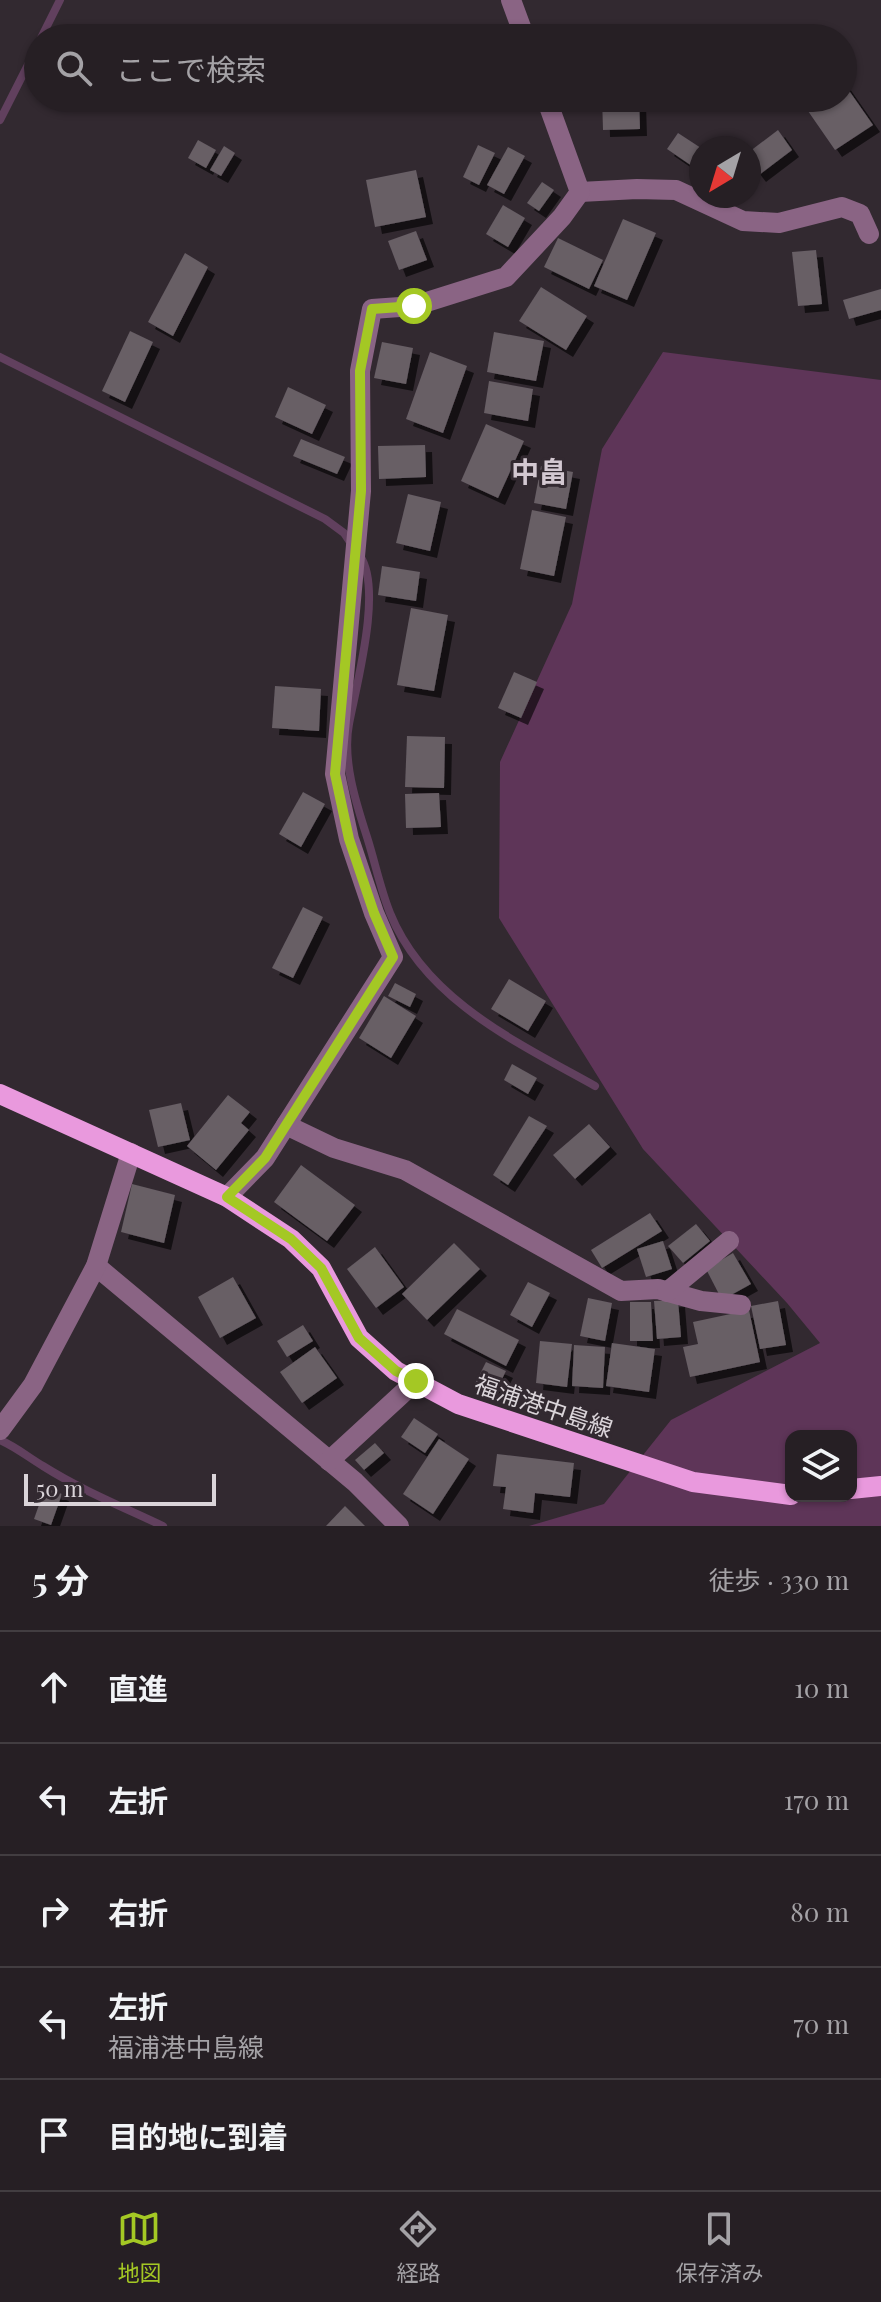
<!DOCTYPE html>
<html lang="ja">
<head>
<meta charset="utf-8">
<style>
	body { margin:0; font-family:"Playfair Display","Noto Sans JP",serif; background:#2e272c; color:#f1f3f6 }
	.controls { position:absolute; right:24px; bottom:24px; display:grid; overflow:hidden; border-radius:16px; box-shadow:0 2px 6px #0004 }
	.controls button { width:72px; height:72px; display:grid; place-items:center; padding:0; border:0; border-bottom:2px solid #423d41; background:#261f24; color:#f1f3f6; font:40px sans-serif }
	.compass { position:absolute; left:689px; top:136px; width:72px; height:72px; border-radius:50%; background:#261f24; box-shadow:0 2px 6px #0004; rotate:218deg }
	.scale { position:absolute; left:24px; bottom:20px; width:192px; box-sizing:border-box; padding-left:8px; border:4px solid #dad4d9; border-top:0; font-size:22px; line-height:28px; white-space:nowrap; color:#dad4d9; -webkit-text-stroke:6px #322930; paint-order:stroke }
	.stop { position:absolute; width:24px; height:24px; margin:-18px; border:6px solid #a4c824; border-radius:50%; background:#fff }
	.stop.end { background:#a4c824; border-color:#fff; box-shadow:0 2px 8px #0008 }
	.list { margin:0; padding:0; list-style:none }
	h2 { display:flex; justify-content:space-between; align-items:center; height:104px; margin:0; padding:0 32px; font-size:34px }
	h2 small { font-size:26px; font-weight:400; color:#a4a2a6 }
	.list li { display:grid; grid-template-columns:52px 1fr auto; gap:24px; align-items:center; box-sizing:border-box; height:112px; padding:0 32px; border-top:2px solid #423d41 }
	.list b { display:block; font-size:30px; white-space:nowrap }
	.list p { margin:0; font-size:26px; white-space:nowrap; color:#a4a2a6 }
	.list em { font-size:26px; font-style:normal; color:#a4a2a6 }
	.icon { flex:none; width:44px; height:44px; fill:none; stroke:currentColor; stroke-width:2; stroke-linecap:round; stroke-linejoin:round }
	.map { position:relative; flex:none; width:881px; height:1526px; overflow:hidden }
	.search { position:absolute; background:#261f24; box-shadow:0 2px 6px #0004; left:24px; right:24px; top:24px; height:88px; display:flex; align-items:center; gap:20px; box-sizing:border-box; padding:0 28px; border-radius:44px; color:#a4a2a6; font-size:30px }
	.sheet { height:664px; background:#261f24 }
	nav { display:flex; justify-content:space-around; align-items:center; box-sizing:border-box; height:112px; border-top:2px solid #423d41; background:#261f24; font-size:22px; color:#a4a2a6 }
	nav a { display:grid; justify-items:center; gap:4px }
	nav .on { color:#a4c824 }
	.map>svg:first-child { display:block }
	.green { fill:#5e3558; fill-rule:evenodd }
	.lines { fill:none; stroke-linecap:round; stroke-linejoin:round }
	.stream { stroke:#61405e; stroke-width:8 }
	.building { fill:#675e65; filter:url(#shadow) }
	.minor { stroke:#8a6484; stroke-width:20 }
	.major { stroke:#e999dd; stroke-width:20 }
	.route { stroke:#a4c824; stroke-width:10 }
	.labels { text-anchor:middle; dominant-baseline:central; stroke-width:6; stroke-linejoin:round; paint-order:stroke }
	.street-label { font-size:24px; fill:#dad4d9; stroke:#322930 }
	.quarter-label { font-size:28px; font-weight:bold; fill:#d3c8d1; stroke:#322930 }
</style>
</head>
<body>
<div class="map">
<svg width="881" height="1526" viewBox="0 0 881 1526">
	<defs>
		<filter id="shadow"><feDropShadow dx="7" dy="7" stdDeviation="0" flood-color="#0009"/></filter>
	</defs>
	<rect width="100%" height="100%" fill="#322930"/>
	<!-- green -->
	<path class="green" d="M663 352 881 380V1526H529L604 1504 671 1420 820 1343 787 1303 643 1149 499 918 500 762 572 604 602 449ZM791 1436H851V1496H791Z"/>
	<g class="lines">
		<!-- stream -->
		<g class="stream">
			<path d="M41 38 60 0"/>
			<path d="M0 120 38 45"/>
			<path d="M0 357 325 519 344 533 352 545"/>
			<path d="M360 556C383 589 356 686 349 724 342 760 356 803 367 837 375 862 380 888 390 913 425 1000 518 1043 595 1086"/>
			<path d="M0 1440C16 1447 28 1457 43 1466 81 1490 123 1507 163 1526"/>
		</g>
	</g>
	<!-- building -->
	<g class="building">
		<path d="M843 82 873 125 835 150 799 98H843Z"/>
		<path d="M602 98H639L640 129 603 130Z"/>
		<path d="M778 130 792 150 759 175 749 162V152Z"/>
		<path d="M678 133 701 148V153L692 166 667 149Z"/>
		<path d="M198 140 216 150 206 168 188 158Z"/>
		<path d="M478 145 495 153 479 185 463 177Z"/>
		<path d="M224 146 235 153 221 176 210 170Z"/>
		<path d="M508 147 525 156 504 194 487 185Z"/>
		<path d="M416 170 426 217 375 227 366 180Z"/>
		<path d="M542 182 554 190 539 211 527 203Z"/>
		<path d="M503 205 525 218 508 247 486 234Z"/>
		<path d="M623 219 656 233 627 300 594 286Z"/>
		<path d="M416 231 427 260 399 270 388 241Z"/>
		<path d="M558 238 603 260 589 289 544 267Z"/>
		<path d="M816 250 822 304 798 306 792 252Z"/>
		<path d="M185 253 208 267 173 336 148 322Z"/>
		<path d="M541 287 587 316 566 350 519 321Z"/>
		<path d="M881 289V310L849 319 843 300Z"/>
		<path d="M130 331 153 342 125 402 102 391Z"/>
		<path d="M494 332 544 341 536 381 487 372Z"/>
		<path d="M382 342 413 348 406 384 374 378Z"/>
		<path d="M430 352 467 366 443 433 406 419Z"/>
		<path d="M489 381 533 389 528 421 484 413Z"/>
		<path d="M288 387 326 405 312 434 275 417Z"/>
		<path d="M486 424 524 441 498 498 461 481Z"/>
		<path d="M301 439 345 457 337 474 293 456Z"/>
		<path d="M425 445 426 477 379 479 378 446Z"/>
		<path d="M541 466 573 472 566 509 534 503Z"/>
		<path d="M408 494 441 502 430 551 396 543Z"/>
		<path d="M532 510 566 517 554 576 520 569Z"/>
		<path d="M382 566 420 572 416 601 378 595Z"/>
		<path d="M411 608 448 615 434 691 397 685Z"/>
		<path d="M514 672 537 682 521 718 498 708Z"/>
		<path d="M275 686 321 689 319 731 272 728Z"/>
		<path d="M407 736 445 737 444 788 405 787Z"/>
		<path d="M303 792 325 804 301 847 279 834Z"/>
		<path d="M439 793 441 827 406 828 405 794Z"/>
		<path d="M303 907 323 917 293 978 272 968Z"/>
		<path d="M509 979 546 1001 528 1031 491 1009Z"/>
		<path d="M395 983 416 994 410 1007 388 996Z"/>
		<path d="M384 996 416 1016 391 1058 359 1038Z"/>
		<path d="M512 1064 537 1078 528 1094 504 1080Z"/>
		<path d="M228 1095 250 1112 241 1123 249 1130 216 1170 187 1146Z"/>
		<path d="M181 1103 190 1140 158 1147 149 1110Z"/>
		<path d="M529 1116 547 1126 508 1185 493 1175Z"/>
		<path d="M589 1124 610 1147 575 1179 553 1155Z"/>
		<path d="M301 1165 355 1205 327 1241 274 1202Z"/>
		<path d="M132 1184 175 1195 164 1243 121 1232Z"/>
		<path d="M650 1213 662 1231 602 1268 591 1250Z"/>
		<path d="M696 1224 710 1241 683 1263 668 1246Z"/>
		<path d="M663 1241 672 1269 646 1277 637 1249Z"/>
		<path d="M454 1243 480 1269 427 1320 402 1294Z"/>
		<path d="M375 1247 404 1287 376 1308 347 1269Z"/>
		<path d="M733 1253 751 1284 722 1300 706 1269Z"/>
		<path d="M233 1277 256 1318 220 1338 198 1297Z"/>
		<path d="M528 1282 550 1293 532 1327 510 1315Z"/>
		<path d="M588 1298 612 1303 605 1341 580 1336Z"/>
		<path d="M678 1300 681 1337 657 1339 654 1301Z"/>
		<path d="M778 1301 786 1345 760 1349 751 1306Z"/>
		<path d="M630 1302H651L653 1341H630Z"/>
		<path d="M457 1309 519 1340 506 1366 444 1334Z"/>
		<path d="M749 1310 760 1362 690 1377 683 1347 698 1344 693 1322Z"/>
		<path d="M303 1325 313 1341 287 1357 277 1341Z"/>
		<path d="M540 1341 572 1344 567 1387 536 1383Z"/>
		<path d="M612 1343 655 1349 649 1392 606 1386Z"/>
		<path d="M574 1345 605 1347 603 1388 572 1386Z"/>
		<path d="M315 1347 337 1378 302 1403 280 1372Z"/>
		<path d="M486 1362 506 1371 494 1395 474 1386Z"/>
		<path d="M414 1418 438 1434 425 1453 401 1437Z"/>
		<path d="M439 1439 469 1459 433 1514 403 1494Z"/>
		<path d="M375 1443 384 1453 364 1470 355 1460Z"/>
		<path d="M497 1454 574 1463 570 1497 535 1493 533 1513 503 1509 506 1487 493 1486Z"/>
		<path d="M45 1488 62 1494 51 1525 34 1519Z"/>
		<path d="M345 1506 365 1526H326Z"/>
	</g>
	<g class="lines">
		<!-- minor -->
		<g class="minor">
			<path d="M511 0 525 38"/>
			<path d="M580 192 637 189 676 190 743 221 779 223 842 207 860 214 869 234"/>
			<path d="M286 1125 334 1148 405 1170 621 1291 658 1289 701 1301 741 1305"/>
			<path d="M227 1197 265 1158 393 957 374 913 349 839 335 774 361 491 360 371 372 309 414 306 506 277 562 217 580 192 546 98"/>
			<path d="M96 1266 355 1482 399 1526"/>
			<path d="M667 1292 729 1241"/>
			<path d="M0 1430 33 1385 96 1266 131 1153"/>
			<path d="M329 1461 416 1381"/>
		</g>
		<!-- major -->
		<g class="major">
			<path d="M0 1094 227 1197 291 1239 321 1268 359 1338 396 1371 458 1404 693 1482 791 1495"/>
			<path d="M851 1489 881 1486"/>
		</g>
	</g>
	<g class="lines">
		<!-- route -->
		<path class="route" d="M414 306 372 309 360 371 361 491 335 774 349 839 374 913 393 957 265 1158 227 1197 291 1239 321 1268 359 1338 396 1371 416 1381"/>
	</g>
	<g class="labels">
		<!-- street labels -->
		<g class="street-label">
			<text transform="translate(544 1405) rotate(19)">福浦港中島線</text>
		</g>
		<!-- quarter labels -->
		<g class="quarter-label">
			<text x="539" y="470">中畠</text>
		</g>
	</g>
</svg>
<div class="controls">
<button><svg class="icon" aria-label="layers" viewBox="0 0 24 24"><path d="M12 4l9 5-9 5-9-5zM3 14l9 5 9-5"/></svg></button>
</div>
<svg class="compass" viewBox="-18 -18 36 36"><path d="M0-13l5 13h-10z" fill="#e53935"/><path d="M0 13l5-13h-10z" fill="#a4a2a6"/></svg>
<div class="scale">50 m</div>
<div class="stop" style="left:414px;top:306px"></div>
<div class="stop end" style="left:416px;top:1381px"></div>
<div class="search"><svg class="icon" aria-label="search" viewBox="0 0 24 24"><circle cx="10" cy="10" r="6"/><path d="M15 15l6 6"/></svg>ここで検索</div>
</div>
<section class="sheet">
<h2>5 分<small>徒歩 · 330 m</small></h2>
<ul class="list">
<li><svg class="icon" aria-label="ahead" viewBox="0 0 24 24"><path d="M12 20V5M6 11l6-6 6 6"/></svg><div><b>直進</b></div><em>10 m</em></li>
<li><svg class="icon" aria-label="left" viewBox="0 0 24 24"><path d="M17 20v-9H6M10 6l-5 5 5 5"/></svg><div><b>左折</b></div><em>170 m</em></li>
<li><svg class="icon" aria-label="right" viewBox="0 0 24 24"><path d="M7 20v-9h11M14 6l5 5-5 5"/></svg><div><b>右折</b></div><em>80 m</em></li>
<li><svg class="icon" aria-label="left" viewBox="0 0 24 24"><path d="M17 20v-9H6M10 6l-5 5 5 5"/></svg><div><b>左折</b><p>福浦港中島線</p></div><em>70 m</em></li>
<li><svg class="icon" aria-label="arrive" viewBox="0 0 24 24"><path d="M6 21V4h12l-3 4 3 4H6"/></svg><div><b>目的地に到着</b></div></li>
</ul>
</section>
<nav>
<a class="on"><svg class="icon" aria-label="map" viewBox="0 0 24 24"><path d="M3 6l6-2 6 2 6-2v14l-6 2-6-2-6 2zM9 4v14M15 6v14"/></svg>地図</a>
<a><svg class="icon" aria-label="directions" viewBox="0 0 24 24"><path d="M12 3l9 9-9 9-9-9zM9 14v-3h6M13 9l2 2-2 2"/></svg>経路</a>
<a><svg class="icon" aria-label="saved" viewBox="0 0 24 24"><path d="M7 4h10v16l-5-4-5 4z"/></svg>保存済み</a>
</nav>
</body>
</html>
